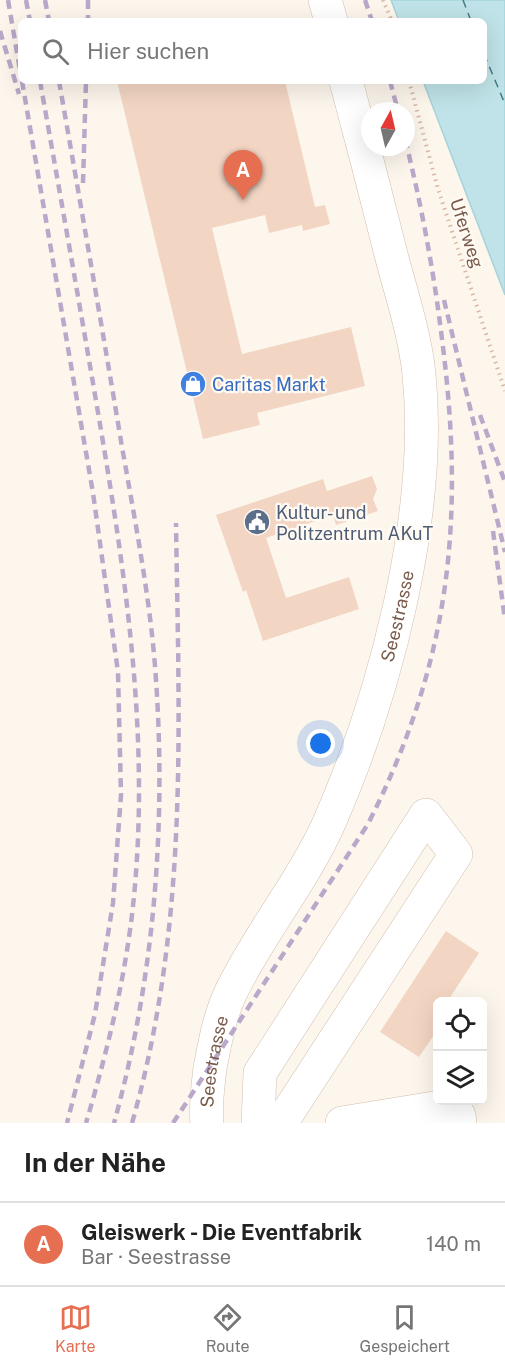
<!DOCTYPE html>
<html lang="de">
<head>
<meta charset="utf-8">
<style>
	body { margin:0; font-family:"Public Sans",sans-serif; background:#f2f2f2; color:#222 }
	.controls { position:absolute; right:18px; bottom:18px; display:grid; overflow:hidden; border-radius:9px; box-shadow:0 6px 24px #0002 }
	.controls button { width:54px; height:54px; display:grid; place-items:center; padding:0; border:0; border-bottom:2px solid #e0e0e0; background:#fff; color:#222; font:30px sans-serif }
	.compass { position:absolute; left:361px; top:102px; width:54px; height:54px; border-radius:50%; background:#fff; box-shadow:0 6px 24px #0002; rotate:8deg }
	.you { position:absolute; left:321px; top:744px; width:21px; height:21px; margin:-15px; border:4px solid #fff; border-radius:50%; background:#1a73e8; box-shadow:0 0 0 9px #1a73e833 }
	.badge { display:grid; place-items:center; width:39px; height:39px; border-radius:50%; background:#e76f51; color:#fff; font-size:20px; font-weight:700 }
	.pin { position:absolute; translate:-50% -50px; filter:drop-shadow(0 2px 3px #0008) }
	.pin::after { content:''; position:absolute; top:32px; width:21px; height:18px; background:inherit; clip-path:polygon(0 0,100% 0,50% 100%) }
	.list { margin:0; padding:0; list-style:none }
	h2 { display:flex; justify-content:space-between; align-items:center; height:78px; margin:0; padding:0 24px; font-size:26px }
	h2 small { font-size:20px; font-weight:400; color:#767676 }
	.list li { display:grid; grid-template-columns:39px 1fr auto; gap:18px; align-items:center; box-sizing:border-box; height:84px; padding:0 24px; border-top:2px solid #e0e0e0 }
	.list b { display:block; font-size:22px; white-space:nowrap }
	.list p { margin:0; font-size:20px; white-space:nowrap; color:#767676 }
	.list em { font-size:20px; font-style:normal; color:#767676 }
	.icon { flex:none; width:33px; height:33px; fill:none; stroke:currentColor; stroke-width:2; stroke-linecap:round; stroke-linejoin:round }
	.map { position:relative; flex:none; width:505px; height:1123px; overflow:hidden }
	.search { position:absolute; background:#fff; box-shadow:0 6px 24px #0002; left:18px; right:18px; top:18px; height:66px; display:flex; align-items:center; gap:15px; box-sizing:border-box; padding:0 21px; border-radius:9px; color:#767676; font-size:22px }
	.sheet { height:162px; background:#fff }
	nav { display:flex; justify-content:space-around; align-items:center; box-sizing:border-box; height:84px; border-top:2px solid #e0e0e0; background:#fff; font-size:16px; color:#767676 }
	nav a { display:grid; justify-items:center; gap:3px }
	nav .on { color:#e76f51 }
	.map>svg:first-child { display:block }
	.water { fill:#bfe3e8; stroke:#a5d3da; stroke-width:1.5 }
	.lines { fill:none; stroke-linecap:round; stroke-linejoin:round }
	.ferry { stroke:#437c86; stroke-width:1.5; stroke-dasharray:8 6; stroke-linecap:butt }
	.building { fill:#f3d5c3 }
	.minor-casing { stroke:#d1beb0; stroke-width:34 }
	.path { stroke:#d9b8a5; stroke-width:4; stroke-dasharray:1.5 4.5; stroke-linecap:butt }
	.minor { stroke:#fff; stroke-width:33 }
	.rail { stroke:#b9a8c9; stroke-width:4.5; stroke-dasharray:9 6; stroke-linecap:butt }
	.labels { text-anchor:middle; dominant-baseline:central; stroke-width:4.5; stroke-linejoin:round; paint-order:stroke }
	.street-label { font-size:18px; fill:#7a5c4d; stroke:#fffaf3 }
	.shop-label { font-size:18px; fill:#366cbe; stroke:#fffaf3; text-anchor:start }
	.service-label { font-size:18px; fill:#4e5e75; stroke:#fffaf3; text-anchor:start }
</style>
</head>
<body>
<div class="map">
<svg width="505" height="1123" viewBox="0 0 505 1123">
	<rect width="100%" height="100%" fill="#fdf6ec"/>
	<!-- water -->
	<path class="water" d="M391 0H505V295L423 81H484V21H399Z"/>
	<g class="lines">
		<!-- ferry -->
		<g class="ferry">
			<path d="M463 0 471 21"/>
			<path d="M484 54 505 104"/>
		</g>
	</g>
	<!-- building -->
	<g class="building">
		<path d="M117 81H285L315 207 325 205 330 224 303 231 302 225 269 233 265 215 212 228 242 354 351 327 365 386 257 413 260 425 203 439Z"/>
		<path d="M372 476 377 489 373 499 378 511 336 525 333 515 266 538 286 598 349 577 359 609 263 641 246 590 243 592 216 515 323 479 327 491Z"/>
		<path d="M446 931 479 953 447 1002H438V1029L419 1057 380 1032Z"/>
	</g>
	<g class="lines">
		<!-- minor casing -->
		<g class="minor-casing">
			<g id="minor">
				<path d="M325 0 331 21"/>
				<path id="s1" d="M207 1123C205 1105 208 1086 210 1068 215 1043 219 1018 230 994 258 935 302 883 329 823 385 696 433 514 419 374 415 336 403 299 393 262 378 202 362 141 346 81"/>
				<path d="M258 1123 260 1073 426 815 456 854 281 1123"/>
				<path d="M342 1123 434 1108 459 1116 460 1123"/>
			</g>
		</g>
		<!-- path -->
		<g class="path">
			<path d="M383 0 392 21"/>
			<path d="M409 81 438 189 505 391"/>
		</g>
		<!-- minor -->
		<use href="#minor" class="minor"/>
		<!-- rail -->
		<g class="rail">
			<path d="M8 0 21 76"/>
			<path d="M26 0 30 21"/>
			<path d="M45 0 49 21"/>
			<path d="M88 0V21"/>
			<path d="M365 0 372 21"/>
			<path d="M0 31 19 94"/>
			<path d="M22 81 93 493 118 672 121 795 113 903 95 1014 67 1123"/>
			<path d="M40 81C61 199 82 318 102 436 128 592 150 748 133 906 125 980 107 1052 86 1123"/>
			<path d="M59 81C80 201 101 321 121 441 134 516 149 591 155 666 167 819 155 976 114 1123"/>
			<path d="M390 81 398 111"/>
			<path d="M83 183 86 81"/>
			<path d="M444 300 505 552"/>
			<path d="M480 415 505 482"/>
			<path d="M493 531 505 620"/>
			<path d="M132 1123C189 923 179 728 176 523"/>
			<path d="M173 1123 368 824C451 660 465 519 442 339 434 273 422 208 406 143"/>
		</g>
	</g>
	<!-- icons -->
	<defs>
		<g id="shop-disc" transform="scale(1.35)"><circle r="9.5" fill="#3f7fe0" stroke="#fffaf3"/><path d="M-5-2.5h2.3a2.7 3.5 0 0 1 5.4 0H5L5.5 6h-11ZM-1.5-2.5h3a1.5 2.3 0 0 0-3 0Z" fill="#fff"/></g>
		<g id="civic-disc" transform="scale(1.35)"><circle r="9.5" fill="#5c6f8a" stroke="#fffaf3"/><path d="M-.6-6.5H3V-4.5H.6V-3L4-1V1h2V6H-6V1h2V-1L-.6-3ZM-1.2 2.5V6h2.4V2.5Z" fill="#fff"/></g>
	</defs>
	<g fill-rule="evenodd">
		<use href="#shop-disc" x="193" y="384"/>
		<use href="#civic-disc" x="257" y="522"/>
	</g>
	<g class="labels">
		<!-- street labels -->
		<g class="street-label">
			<text transform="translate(467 233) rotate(72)">Uferweg</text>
			<text stroke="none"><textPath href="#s1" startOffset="548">Seestrasse</textPath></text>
			<text stroke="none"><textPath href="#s1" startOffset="62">Seestrasse</textPath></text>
		</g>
		<!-- shop labels -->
		<g class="shop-label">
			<text x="212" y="384">Caritas Markt</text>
		</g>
		<!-- service labels -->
		<g class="service-label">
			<text x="276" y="512">Kultur- und<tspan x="276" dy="21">Politzentrum AKuT</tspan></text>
		</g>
	</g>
</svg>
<div class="controls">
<button><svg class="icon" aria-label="locate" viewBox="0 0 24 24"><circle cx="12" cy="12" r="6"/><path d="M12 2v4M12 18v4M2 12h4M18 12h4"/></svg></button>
<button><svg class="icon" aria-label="layers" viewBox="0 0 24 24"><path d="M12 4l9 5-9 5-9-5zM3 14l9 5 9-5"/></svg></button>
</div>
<svg class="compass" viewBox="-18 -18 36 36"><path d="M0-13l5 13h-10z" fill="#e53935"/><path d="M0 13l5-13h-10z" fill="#767676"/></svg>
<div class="you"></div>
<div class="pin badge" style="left:243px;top:200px">A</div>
<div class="search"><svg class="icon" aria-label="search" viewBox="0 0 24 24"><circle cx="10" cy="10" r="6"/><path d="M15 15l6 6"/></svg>Hier suchen</div>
</div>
<section class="sheet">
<h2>In der Nähe<small></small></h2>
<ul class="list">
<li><span class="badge">A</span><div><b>Gleiswerk - Die Eventfabrik</b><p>Bar · Seestrasse</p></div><em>140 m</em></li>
</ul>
</section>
<nav>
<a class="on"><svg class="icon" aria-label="map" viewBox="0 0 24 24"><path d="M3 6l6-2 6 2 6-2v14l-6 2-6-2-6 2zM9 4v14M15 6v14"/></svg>Karte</a>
<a><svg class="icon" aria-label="directions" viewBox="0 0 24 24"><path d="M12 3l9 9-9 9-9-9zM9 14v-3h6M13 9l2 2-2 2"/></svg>Route</a>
<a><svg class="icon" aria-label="saved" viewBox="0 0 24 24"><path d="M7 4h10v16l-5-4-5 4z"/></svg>Gespeichert</a>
</nav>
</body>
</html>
